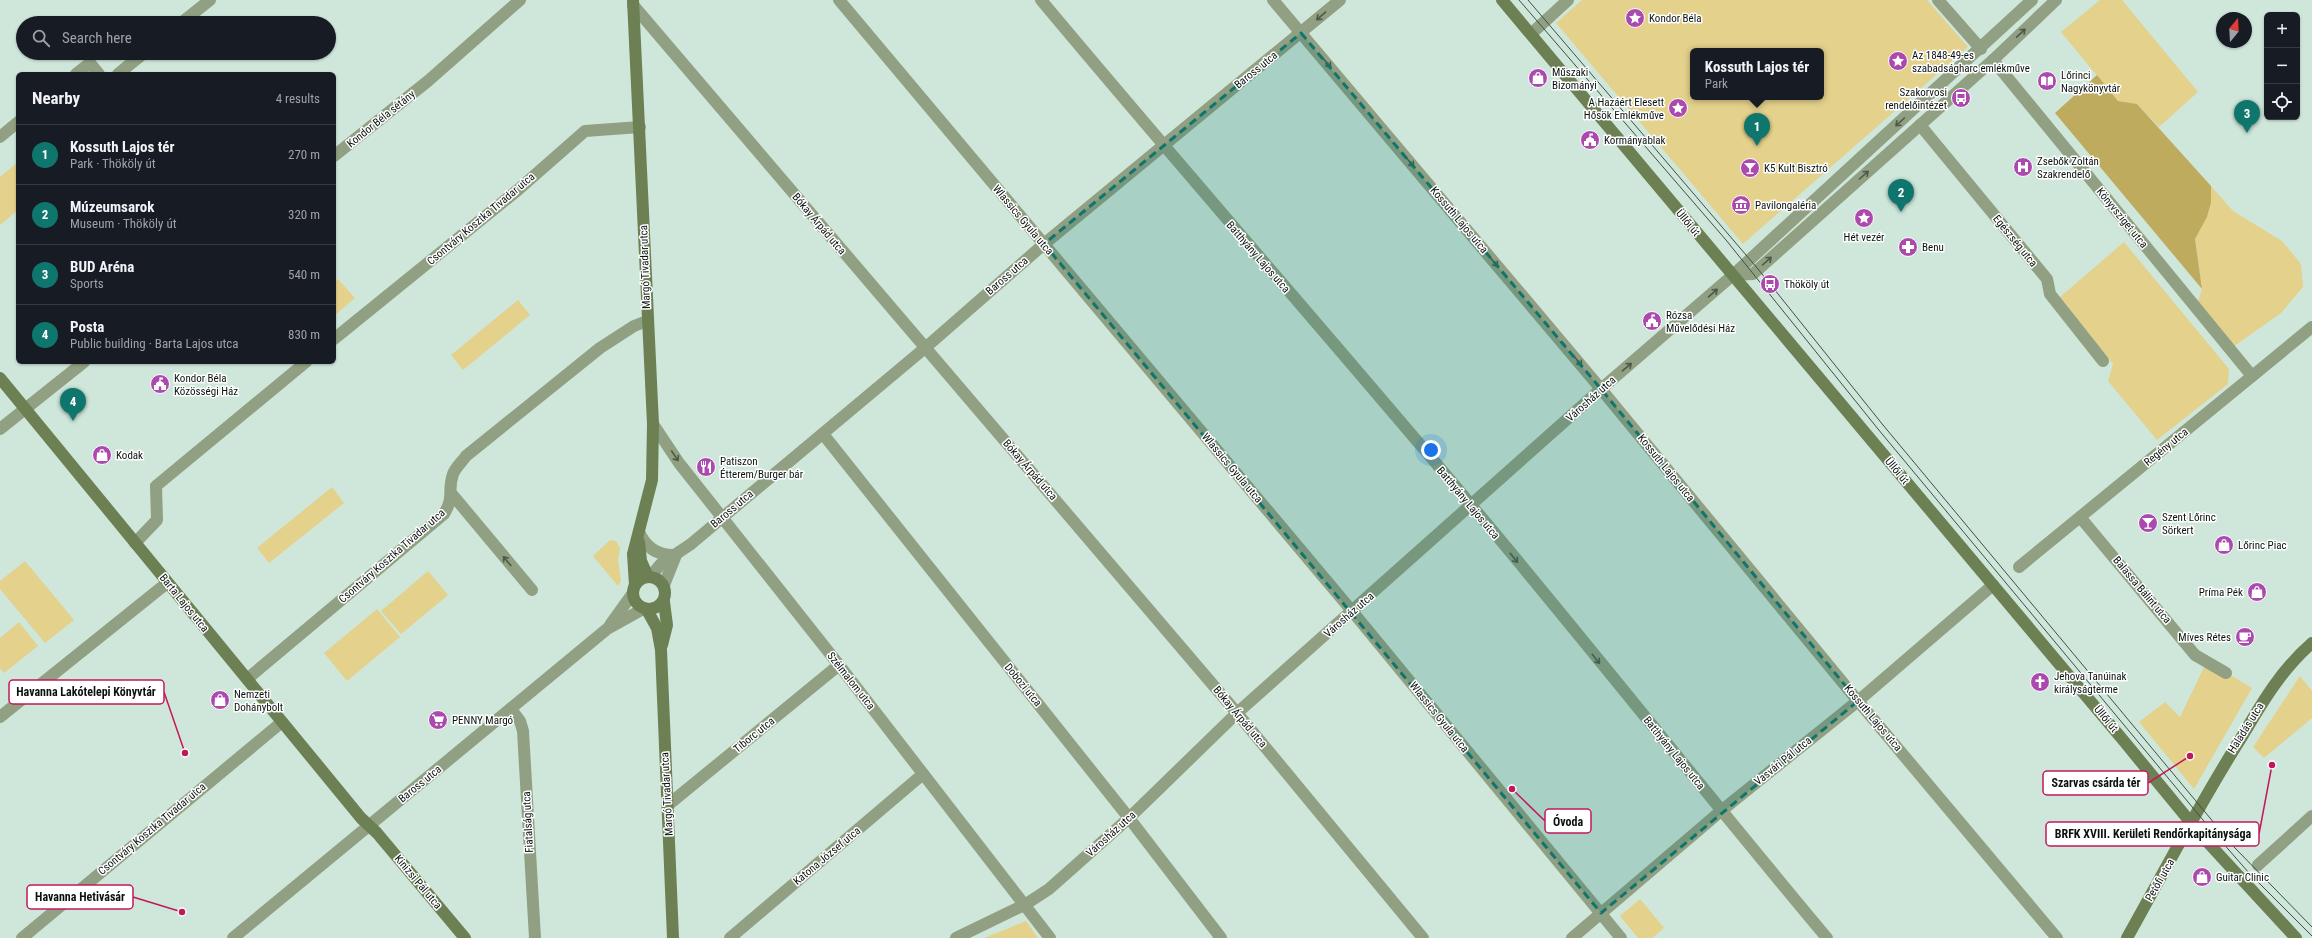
<!DOCTYPE html>
<html lang="en">
<head>
<meta charset="utf-8">
<style>
	body { margin:0; font-family:"Roboto Condensed",sans-serif; background:#242831; color:#f1f3f6 }
	.controls { position:absolute; right:12px; top:12px; display:grid; overflow:hidden; border-radius:6px; box-shadow:0 1px 3px #0004 }
	.controls button { width:36px; height:36px; display:grid; place-items:center; padding:0; border:0; border-bottom:1px solid #363941; background:#171b24; color:#f1f3f6; font:20px sans-serif }
	.compass { position:absolute; left:2216px; top:12px; width:36px; height:36px; border-radius:50%; background:#171b24; box-shadow:0 1px 3px #0004; rotate:18deg }
	.you { position:absolute; left:1431px; top:450px; width:14px; height:14px; margin:-10px; border:3px solid #fff; border-radius:50%; background:#1a73e8; box-shadow:0 0 0 6px #1a73e833 }
	.badge { display:grid; place-items:center; width:26px; height:26px; border-radius:50%; background:#0f766e; color:#fff; font-size:13px; font-weight:700 }
	.pin { position:absolute; translate:-50% -33px; filter:drop-shadow(0 1px 2px #0008) }
	.pin::after { content:''; position:absolute; top:21px; width:14px; height:12px; background:inherit; clip-path:polygon(0 0,100% 0,50% 100%) }
	.popup { position:absolute; left:1690px; top:48px; width:134px; height:52px; box-sizing:border-box; display:grid; place-content:center; border-radius:6px; background:#171b24; filter:drop-shadow(0 1px 3px #0005); font-size:13px; white-space:nowrap; color:#9ea1a6 }
	.popup b { font-size:15px; color:#f1f3f6 }
	.popup::after { content:''; position:absolute; left:50%; top:100%; margin-left:-8px; border:8px solid transparent; border-top-color:#171b24 }
	.list { margin:0; padding:0; list-style:none }
	h2 { display:flex; justify-content:space-between; align-items:center; height:52px; margin:0; padding:0 16px; font-size:17px }
	h2 small { font-size:13px; font-weight:400; color:#9ea1a6 }
	.list li { display:grid; grid-template-columns:26px 1fr auto; gap:12px; align-items:center; box-sizing:border-box; height:60px; padding:0 16px; border-top:1px solid #363941 }
	.list b { display:block; font-size:15px; white-space:nowrap }
	.list p { margin:0; font-size:13px; white-space:nowrap; color:#9ea1a6 }
	.list em { font-size:13px; font-style:normal; color:#9ea1a6 }
	.icon { flex:none; width:22px; height:22px; fill:none; stroke:currentColor; stroke-width:2; stroke-linecap:round; stroke-linejoin:round }
	.map { position:relative; flex:none; width:2312px; height:938px; overflow:hidden }
	.search { position:absolute; background:#171b24; box-shadow:0 1px 3px #0004; left:16px; top:16px; width:320px; height:44px; display:flex; align-items:center; gap:10px; box-sizing:border-box; padding:0 14px; border-radius:22px; color:#9ea1a6; font-size:15px }
	.panel { position:absolute; background:#171b24; box-shadow:0 1px 3px #0004; left:16px; top:72px; width:320px; height:292px; border-radius:6px }
	.map>svg:first-child { display:block }
	.green { fill:#e4d18b; fill-rule:evenodd }
	.forest { fill:#bfab5d }
	.lines { fill:none; stroke-linecap:round; stroke-linejoin:round }
	.street { stroke:#91a082; stroke-width:12 }
	.secondary { stroke:#6c8053; stroke-width:12 }
	.tram { stroke:#414e47; stroke-width:1 }
	.oneway { stroke:#4e5948 }
	.marked { fill:#0f766e; fill-opacity:0.2; stroke:#0f766e; stroke-width:3; stroke-dasharray:8 5; stroke-linejoin:round }
	.labels { text-anchor:middle; dominant-baseline:central; stroke-width:3; stroke-linejoin:round; paint-order:stroke }
	.poi-label { font-size:11px; fill:#0a120e; stroke:#fff; text-anchor:start }
	.street-label { font-size:11px; fill:#0a120e; stroke:#fff }
	.leader { fill:none; stroke:#c2185b; stroke-width:1.5 }
	.callout-dot { fill:#c2185b; stroke:#fff; stroke-width:1.5 }
	.callout { fill:#fff; stroke:#c2185b; stroke-width:1.5 }
	.callout-label { font-size:12px; text-anchor:middle; font-weight:bold; fill:#0a120e }
</style>
</head>
<body>
<div class="map">
<svg width="2312" height="938" viewBox="0 0 2312 938">
	<rect width="100%" height="100%" fill="#cfe7da"/>
	<!-- green -->
	<g class="green">
		<path d="M1582 0H1927L1968 47 1743 244 1556 23ZM1693 51H1821V97H1693Z"/>
		<path d="M2100 0H2122L2198 92 2159 127 2137 104 2118 101 2061 32Z"/>
		<path d="M18 162V210L0 225V177Z"/>
		<path d="M2211 186 2233 211 2282 241 2301 264 2303 287 2281 313 2230 349 2196 307 2202 289 2195 239 2207 217 2211 203Z"/>
		<path d="M2124 242 2229 369 2228 384 2157 440 2108 381 2113 364 2060 297Z"/>
		<path d="M338 279 355 298 334 316V283Z"/>
		<path d="M518 300 530 315 463 370 451 355Z"/>
		<path d="M332 487 344 503 269 563 257 548Z"/>
		<path d="M610 540 616 541 620 548 618 560 621 581 618 586 593 556Z"/>
		<path d="M25 561 74 620 45 643 0 589V581Z"/>
		<path d="M428 571 448 595 401 634 381 611Z"/>
		<path d="M377 609 400 637 347 681 324 653Z"/>
		<path d="M19 622 38 646 4 673 0 668V638Z"/>
		<path d="M2207 661 2252 688 2194 789 2139 722 2165 702 2180 717Z"/>
		<path d="M2300 676 2312 691V718L2264 758 2253 747Z"/>
		<path d="M1640 899 1664 928 1652 938H1638L1620 916Z"/>
		<path d="M1026 921 1038 938H984Z"/>
	</g>
	<!-- forest -->
	<path class="forest" d="M2097 75 2118 101 2137 104 2211 186V203L2207 217 2195 239 2202 289 2055 113Z"/>
	<g class="lines">
		<!-- street -->
		<g class="street">
			<path d="M839 0 1352 611 1621 938"/>
			<path d="M1041 0C1183 170 1329 336 1472 506 1592 649 1707 795 1827 938"/>
			<path d="M1273 0 1601 389 1858 701 2057 938"/>
			<path d="M1938 0 1981 49"/>
			<path d="M633 5 1237 713 1423 938"/>
			<path d="M181 23 210 0"/>
			<path d="M1531 34 1568 0"/>
			<path d="M1993 60 2252 376"/>
			<path d="M76 74 90 63 99 74"/>
			<path d="M118 74 144 53"/>
			<path d="M1920 125 2047 279 2050 294 2103 361"/>
			<path d="M0 137 18 122"/>
			<path d="M334 156 428 81 520 0"/>
			<path d="M1733 275 1753 274 1993 60 2056 0"/>
			<path d="M334 339 519 189 585 131 640 127"/>
			<path d="M653 424 679 463 839 665 1050 938"/>
			<path d="M0 429 84 362"/>
			<path d="M823 434 1129 818 1221 938"/>
			<path d="M451 493 532 590"/>
			<path d="M2080 517 2195 655 2226 673"/>
			<path d="M639 532C646 548 658 556 676 555"/>
			<path d="M135 543 157 520 156 486 306 362"/>
			<path d="M2019 567 2312 327"/>
			<path d="M650 577 661 564 691 544 723 517 925 348 1044 244 1340 0"/>
			<path d="M664 585 676 555"/>
			<path d="M610 625 633 593"/>
			<path d="M247 679 444 514C455 496 447 491 453 474 455 468 462 462 466 456L600 348 634 326 647 321"/>
			<path d="M511 709 520 721 523 731 535 938"/>
			<path d="M0 717 167 583"/>
			<path d="M668 805 839 665"/>
			<path d="M2258 865 2312 816"/>
			<path d="M22 938 282 722"/>
			<path d="M233 938 607 629 643 609"/>
			<path d="M730 938 923 774"/>
			<path d="M956 938 1026 904 1049 889 1129 818 1237 713 1601 389 1733 275 2032 0"/>
			<path d="M1572 938 1721 811 1858 701 1993 585"/>
		</g>
		<!-- secondary -->
		<g class="secondary">
			<path d="M633 0 653 424 652 480 633 554 635 585"/>
			<path d="M1502 0 2123 740 2201 835 2296 938"/>
			<path d="M0 378 361 818 377 833 465 938"/>
			<path d="M639 542 641 561 648 577"/>
			<circle cx="649" cy="593" r="16"/>
			<path d="M647 610 657 628 661 650 673 938"/>
			<path d="M662 645 667 625 664 602"/>
			<path d="M2127 938C2165 870 2201 801 2243 735 2263 701 2282 669 2312 643"/>
		</g>
		<!-- tram -->
		<g class="tram">
			<path d="M1519 0 1726 240 1878 429 2208 826 2249 873 2312 936"/>
			<path d="M1528 0 1758 269 1883 425 2235 848 2312 927"/>
		</g>
	</g>
	<!-- one-way arrows -->
	<defs><path id="oneway-shaft" d="M-6 0H5M1.5-3L5.5 0L1.5 3" fill="none" stroke-width="1.6" stroke-linecap="round" stroke-linejoin="round"/></defs>
	<g class="oneway">
		<use href="#oneway-shaft" transform="translate(1321 16) rotate(139)"/>
		<use href="#oneway-shaft" transform="translate(2021 33) rotate(-43)"/>
		<use href="#oneway-shaft" transform="translate(1327 63) rotate(50)"/>
		<use href="#oneway-shaft" transform="translate(1900 122) rotate(138)"/>
		<use href="#oneway-shaft" transform="translate(1410 162) rotate(50)"/>
		<use href="#oneway-shaft" transform="translate(1864 175) rotate(-42)"/>
		<use href="#oneway-shaft" transform="translate(1767 261) rotate(-42)"/>
		<use href="#oneway-shaft" transform="translate(1494 262) rotate(50)"/>
		<use href="#oneway-shaft" transform="translate(1713 293) rotate(-41)"/>
		<use href="#oneway-shaft" transform="translate(1578 361) rotate(50)"/>
		<use href="#oneway-shaft" transform="translate(1627 367) rotate(-40)"/>
		<use href="#oneway-shaft" transform="translate(675 456) rotate(56)"/>
		<use href="#oneway-shaft" transform="translate(1514 558) rotate(51)"/>
		<use href="#oneway-shaft" transform="translate(507 561) rotate(-130)"/>
		<use href="#oneway-shaft" transform="translate(1596 659) rotate(51)"/>
	</g>
	<!-- marked area -->
	<path class="marked" d="M1301 33 1601 389 1858 701 1601 913 1044 244Z"/>
	<!-- icons -->
	<defs>
		<g id="sight-disc" transform="scale(1)"><circle r="9.5" fill="#ac49ae" stroke="#fff"/><path d="M0-6L1.8-2.2L6-1.7L2.9 1.2L3.7 5.4L0 3.3L-3.7 5.4L-2.9 1.2L-6-1.7L-1.8-2.2Z" fill="#fff"/></g>
		<g id="shop-disc" transform="scale(1)"><circle r="9.5" fill="#ac49ae" stroke="#fff"/><path d="M-5-2.5h2.3a2.7 3.5 0 0 1 5.4 0H5L5.5 6h-11ZM-1.5-2.5h3a1.5 2.3 0 0 0-3 0Z" fill="#fff"/></g>
		<g id="library-disc" transform="scale(1)"><circle r="9.5" fill="#ac49ae" stroke="#fff"/><path d="M-6-4Q-3-5.5-.7-3.5V5Q-3 3-6 4ZM6-4Q3-5.5 .7-3.5V5Q3 3 6 4Z" fill="#fff"/></g>
		<g id="bus-disc" transform="scale(1)"><circle r="9.5" fill="#ac49ae" stroke="#fff"/><path d="M-5-6H5V4H4V6H2V4H-2V6H-4V4H-5ZM-3.5-4V0h7V-4ZM-3.5 1.2v1.5H-2V1.2ZM2 1.2v1.5H3.5V1.2Z" fill="#fff"/></g>
		<g id="civic-disc" transform="scale(1)"><circle r="9.5" fill="#ac49ae" stroke="#fff"/><path d="M-.6-6.5H3V-4.5H.6V-3L4-1V1h2V6H-6V1h2V-1L-.6-3ZM-1.2 2.5V6h2.4V2.5Z" fill="#fff"/></g>
		<g id="hospital-disc" transform="scale(1)"><circle r="9.5" fill="#ac49ae" stroke="#fff"/><path d="M-5-5h3v3.5h4V-5h3V5h-3V1.5h-4V5h-3Z" fill="#fff"/></g>
		<g id="bar-disc" transform="scale(1)"><circle r="9.5" fill="#ac49ae" stroke="#fff"/><path d="M-6-5H6L.8 .8V4.5H3.5V6h-7V4.5H-.8V.8Z" fill="#fff"/></g>
		<g id="museum-disc" transform="scale(1)"><circle r="9.5" fill="#ac49ae" stroke="#fff"/><path d="M0-6L6-3V-2H-6V-3ZM-5-1h2V3h-2ZM-1-1h2V3h-2ZM3-1h2V3H3ZM-6 4H6V6H-6Z" fill="#fff"/></g>
		<g id="pharmacy-disc" transform="scale(1)"><circle r="9.5" fill="#ac49ae" stroke="#fff"/><path d="M-2-6h4v4h4v4h-4v4h-4v-4h-4v-4h4Z" fill="#fff"/></g>
		<g id="restaurant-disc" transform="scale(1)"><circle r="9.5" fill="#ac49ae" stroke="#fff"/><path d="M-5-6h1v4h1v-4h1v4h1v-4h1v5L-1.5 .5V6h-2V.5L-5-1ZM5-6V6H3V1.5H1.5Q1.5-4 5-6Z" fill="#fff"/></g>
		<g id="cafe-disc" transform="scale(1)"><circle r="9.5" fill="#ac49ae" stroke="#fff"/><path d="M-5.5-4.5H6V0H3Q3 3.5 0 3.5H-2.5Q-5.5 3.5-5.5 0ZM3-3.2v2h1.7v-2ZM-6 4.5H4V6H-6Z" fill="#fff"/></g>
		<g id="church-disc" transform="scale(1)"><circle r="9.5" fill="#ac49ae" stroke="#fff"/><path d="M-1.2-6h2.4v3.5h3.3v2.4h-3.3V6h-2.4V-.1h-3.3v-2.4h3.3Z" fill="#fff"/></g>
		<g id="supermarket-disc" transform="scale(1)"><circle r="9.5" fill="#ac49ae" stroke="#fff"/><path d="M-6-5.5h2.5l.6 2H6L4.5 2H-2.5L-4.4-4H-6ZM-1.5 3.2a1.3 1.3 0 1 0 .1 0ZM3 3.2a1.3 1.3 0 1 0 .1 0Z" fill="#fff"/></g>
	</defs>
	<g fill-rule="evenodd">
		<use href="#sight-disc" x="1635" y="18"/>
		<use href="#sight-disc" x="1898" y="61"/>
		<use href="#shop-disc" x="1538" y="78"/>
		<use href="#library-disc" x="2047" y="81"/>
		<use href="#bus-disc" x="1961" y="98"/>
		<use href="#sight-disc" x="1678" y="108"/>
		<use href="#civic-disc" x="1590" y="140"/>
		<use href="#hospital-disc" x="2023" y="167"/>
		<use href="#bar-disc" x="1750" y="168"/>
		<use href="#museum-disc" x="1741" y="205"/>
		<use href="#sight-disc" x="1864" y="218"/>
		<use href="#pharmacy-disc" x="1908" y="247"/>
		<use href="#bus-disc" x="1770" y="284"/>
		<use href="#civic-disc" x="1652" y="321"/>
		<use href="#civic-disc" x="160" y="384"/>
		<use href="#shop-disc" x="102" y="455"/>
		<use href="#restaurant-disc" x="706" y="467"/>
		<use href="#bar-disc" x="2148" y="523"/>
		<use href="#shop-disc" x="2224" y="545"/>
		<use href="#shop-disc" x="2257" y="592"/>
		<use href="#cafe-disc" x="2245" y="637"/>
		<use href="#church-disc" x="2040" y="682"/>
		<use href="#shop-disc" x="220" y="700"/>
		<use href="#supermarket-disc" x="438" y="720"/>
		<use href="#shop-disc" x="2202" y="877"/>
	</g>
	<g class="labels">
		<!-- poi labels -->
		<g class="poi-label">
			<text x="1649" y="18">Kondor Béla</text>
			<text x="1912" y="55">Az 1848-49-es<tspan x="1912" dy="13">szabadságharc emlékműve</tspan></text>
			<text x="1552" y="72">Műszaki<tspan x="1552" dy="13">Bizományi</tspan></text>
			<text x="2061" y="75">Lőrinci<tspan x="2061" dy="13">Nagykönyvtár</tspan></text>
			<text x="1947" y="92" text-anchor="end">Szakorvosi<tspan x="1947" dy="13">rendelőintézet</tspan></text>
			<text x="1664" y="102" text-anchor="end">A Hazáért Elesett<tspan x="1664" dy="13">Hősök Emlékműve</tspan></text>
			<text x="1604" y="140">Kormányablak</text>
			<text x="2037" y="161">Zsebők Zoltán<tspan x="2037" dy="13">Szakrendelő</tspan></text>
			<text x="1764" y="168">K5 Kult Bisztró</text>
			<text x="1755" y="205">Pavilongaléria</text>
			<text x="1864" y="237" text-anchor="middle">Hét vezér</text>
			<text x="1922" y="247">Benu</text>
			<text x="1784" y="284">Thököly út</text>
			<text x="1666" y="315">Rózsa<tspan x="1666" dy="13">Művelődési Ház</tspan></text>
			<text x="174" y="378">Kondor Béla<tspan x="174" dy="13">Közösségi Ház</tspan></text>
			<text x="116" y="455">Kodak</text>
			<text x="720" y="461">Patiszon<tspan x="720" dy="13">Étterem/Burger bár</tspan></text>
			<text x="2162" y="517">Szent Lőrinc<tspan x="2162" dy="13">Sörkert</tspan></text>
			<text x="2238" y="545">Lőrinc Piac</text>
			<text x="2243" y="592" text-anchor="end">Príma Pék</text>
			<text x="2231" y="637" text-anchor="end">Míves Rétes</text>
			<text x="2054" y="676">Jehova Tanúinak<tspan x="2054" dy="13">királyságterme</tspan></text>
			<text x="234" y="694">Nemzeti<tspan x="234" dy="13">Dohánybolt</tspan></text>
			<text x="452" y="720">PENNY Margó</text>
			<text x="2216" y="877">Guitar Clinic</text>
		</g>
		<!-- street labels -->
		<g class="street-label">
			<text transform="translate(1256 70) rotate(-39)">Baross utca</text>
			<text transform="translate(381 119) rotate(-39)">Kondor Béla sétány</text>
			<text transform="translate(2122 218) rotate(51)">Könyvsziget utca</text>
			<text transform="translate(481 219) rotate(-40)">Csontváry Kosztka Tivadar utca</text>
			<text transform="translate(1023 220) rotate(50)">Wlassics Gyula utca</text>
			<text transform="translate(1459 220) rotate(50)">Kossuth Lajos utca</text>
			<text transform="translate(1688 223) rotate(50)">Üllői út</text>
			<text transform="translate(819 224) rotate(50)">Bókay Árpád utca</text>
			<text transform="translate(2015 241) rotate(51)">Egészség utca</text>
			<text transform="translate(1258 257) rotate(49)">Batthyány Lajos utca</text>
			<text transform="translate(645 267) rotate(-92)">Margó Tivadar utca</text>
			<text transform="translate(1007 276) rotate(-41)">Baross utca</text>
			<text transform="translate(1591 399) rotate(-42)">Városház utca</text>
			<text transform="translate(2166 447) rotate(-39)">Regény utca</text>
			<text transform="translate(1232 468) rotate(50)">Wlassics Gyula utca</text>
			<text transform="translate(1666 468) rotate(51)">Kossuth Lajos utca</text>
			<text transform="translate(1030 470) rotate(49)">Bókay Árpád utca</text>
			<text transform="translate(1897 471) rotate(50)">Üllői út</text>
			<text transform="translate(1468 503) rotate(50)">Batthyány Lajos utca</text>
			<text transform="translate(732 509) rotate(-40)">Baross utca</text>
			<text transform="translate(392 556) rotate(-41)">Csontváry Kosztka Tivadar utca</text>
			<text transform="translate(2142 590) rotate(50)">Balassa Bálint utca</text>
			<text transform="translate(184 603) rotate(51)">Barta Lajos utca</text>
			<text transform="translate(1349 615) rotate(-41)">Városház utca</text>
			<text transform="translate(851 681) rotate(52)">Szélmalom utca</text>
			<text transform="translate(1023 685) rotate(51)">Dobozi utca</text>
			<text transform="translate(1240 717) rotate(50)">Bókay Árpád utca</text>
			<text transform="translate(1439 717) rotate(51)">Wlassics Gyula utca</text>
			<text transform="translate(1873 718) rotate(50)">Kossuth Lajos utca</text>
			<text transform="translate(2106 719) rotate(50)">Üllői út</text>
			<text transform="translate(2246 728) rotate(-58)">Haladás utca</text>
			<text transform="translate(754 735) rotate(-39)">Tiborc utca</text>
			<text transform="translate(1674 753) rotate(51)">Batthyány Lajos utca</text>
			<text transform="translate(1783 761) rotate(-39)">Vasvári Pál utca</text>
			<text transform="translate(420 784) rotate(-39)">Baross utca</text>
			<text transform="translate(667 794) rotate(-93)">Margó Tivadar utca</text>
			<text transform="translate(528 822) rotate(-93)">Fiatalság utca</text>
			<text transform="translate(152 829) rotate(-40)">Csontváry Kosztka Tivadar utca</text>
			<text transform="translate(1111 834) rotate(-42)">Városház utca</text>
			<text transform="translate(827 856) rotate(-40)">Katona József utca</text>
			<text transform="translate(2160 880) rotate(-60)">Petőfi utca</text>
			<text transform="translate(418 882) rotate(50)">Kinizsi Pál utca</text>
		</g>
	</g>
	<!-- callouts -->
	<path class="leader" d="M185 753L164 692M2190 756L2148 783M1512 789L1545 821M2272 765L2259 834M182 912L133 897"/>
	<g class="callout-dot">
		<circle cx="185" cy="753" r="4"/>
		<circle cx="2190" cy="756" r="4"/>
		<circle cx="1512" cy="789" r="4"/>
		<circle cx="2272" cy="765" r="4"/>
		<circle cx="182" cy="912" r="4"/>
	</g>
	<g class="callout">
		<rect x="9" y="680" width="155" height="24" rx="4"/>
		<rect x="2043" y="771" width="105" height="24" rx="4"/>
		<rect x="1545" y="809" width="46" height="24" rx="4"/>
		<rect x="2046" y="822" width="213" height="24" rx="4"/>
		<rect x="27" y="885" width="106" height="24" rx="4"/>
	</g>
	<g class="callout-label">
		<text x="86" y="696">Havanna Lakótelepi Könyvtár</text>
		<text x="2096" y="787">Szarvas csárda tér</text>
		<text x="1568" y="826">Óvoda</text>
		<text x="2153" y="838">BRFK XVIII. Kerületi Rendőrkapitánysága</text>
		<text x="80" y="901">Havanna Hetivásár</text>
	</g>
</svg>
<div class="controls">
<button>+</button>
<button>−</button>
<button><svg class="icon" aria-label="locate" viewBox="0 0 24 24"><circle cx="12" cy="12" r="6"/><path d="M12 2v4M12 18v4M2 12h4M18 12h4"/></svg></button>
</div>
<svg class="compass" viewBox="-18 -18 36 36"><path d="M0-13l5 13h-10z" fill="#e53935"/><path d="M0 13l5-13h-10z" fill="#9ea1a6"/></svg>
<div class="you"></div>
<div class="pin badge" style="left:1757px;top:146px">1</div>
<div class="popup"><b>Kossuth Lajos tér</b>Park</div>
<div class="pin badge" style="left:1901px;top:212px">2</div>
<div class="pin badge" style="left:2247px;top:133px">3</div>
<div class="pin badge" style="left:73px;top:421px">4</div>
<div class="search"><svg class="icon" aria-label="search" viewBox="0 0 24 24"><circle cx="10" cy="10" r="6"/><path d="M15 15l6 6"/></svg>Search here</div>
<section class="panel">
<h2>Nearby<small>4 results</small></h2>
<ul class="list">
<li><span class="badge">1</span><div><b>Kossuth Lajos tér</b><p>Park · Thököly út</p></div><em>270 m</em></li>
<li><span class="badge">2</span><div><b>Múzeumsarok</b><p>Museum · Thököly út</p></div><em>320 m</em></li>
<li><span class="badge">3</span><div><b>BUD Aréna</b><p>Sports</p></div><em>540 m</em></li>
<li><span class="badge">4</span><div><b>Posta</b><p>Public building · Barta Lajos utca</p></div><em>830 m</em></li>
</ul>
</section>
</div>
</body>
</html>
